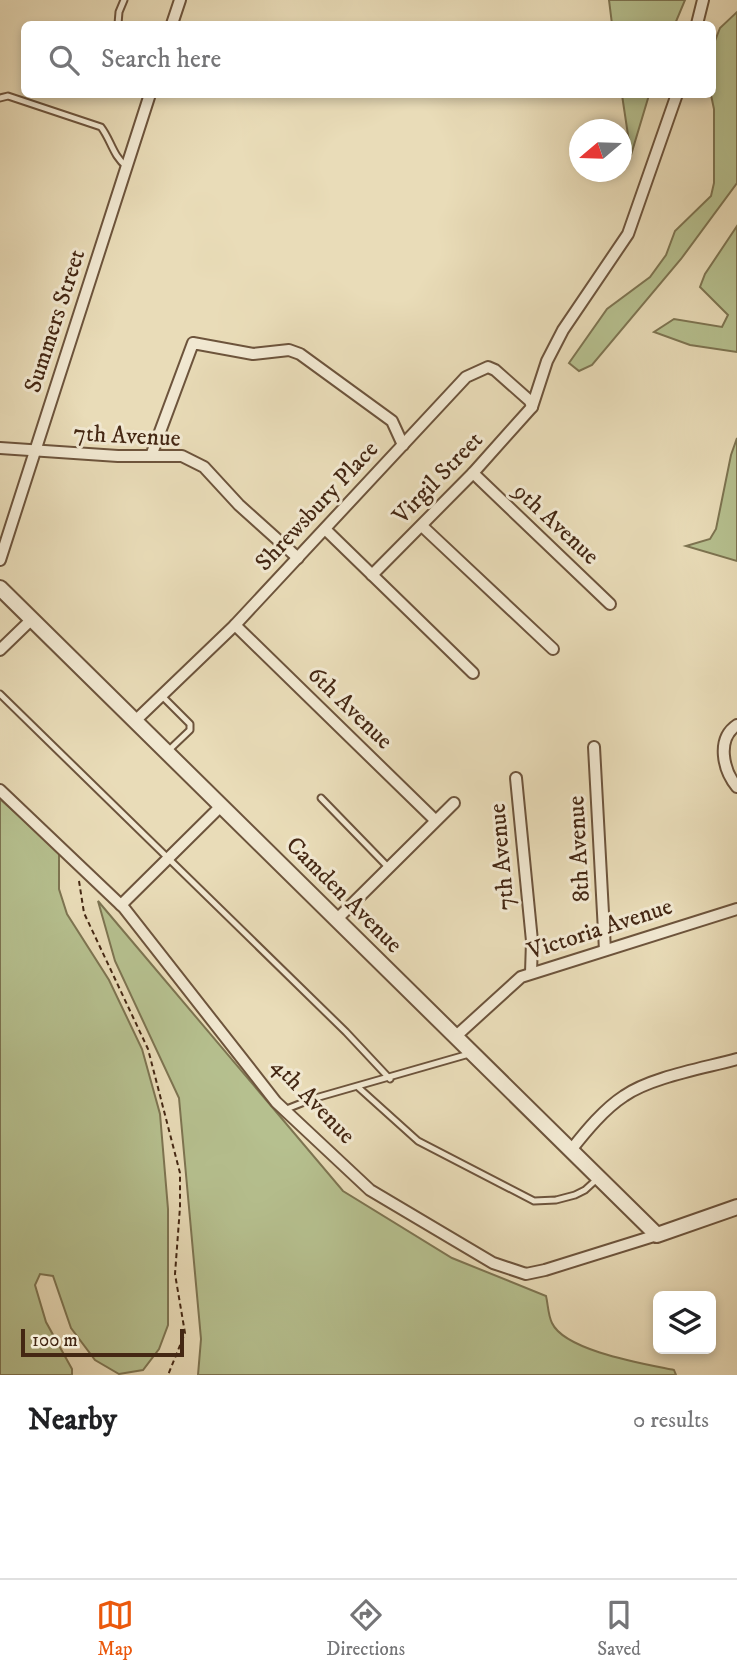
<!DOCTYPE html>
<html lang="en">
<head>
<meta charset="utf-8">
<style>
	body { margin:0; font-family:"IM FELL DW Pica",serif; background:#f6f6f6; color:#202124 }
	.controls { position:absolute; right:21px; bottom:21px; display:grid; overflow:hidden; border-radius:10px; box-shadow:0 4px 10px #0003 }
	.controls button { width:63px; height:63px; display:grid; place-items:center; padding:0; border:0; border-bottom:2px solid #e0e0e0; background:#fff; color:#202124; font:35px sans-serif }
	.compass { position:absolute; left:569px; top:119px; width:63px; height:63px; border-radius:50%; background:#fff; box-shadow:0 4px 10px #0003; rotate:251deg }
	.scale { position:absolute; left:21px; bottom:18px; width:163px; box-sizing:border-box; padding-left:7px; border:4px solid #442713; border-top:0; font-size:19px; line-height:24px; white-space:nowrap; color:#442713; -webkit-text-stroke:5px #f1e8d1; paint-order:stroke }
	.list { margin:0; padding:0; list-style:none }
	h2 { display:flex; justify-content:space-between; align-items:center; height:91px; margin:0; padding:0 28px; font-size:30px }
	h2 small { font-size:23px; font-weight:400; color:#757577 }
	.icon { flex:none; width:38px; height:38px; fill:none; stroke:currentColor; stroke-width:2; stroke-linecap:round; stroke-linejoin:round }
	.map { position:relative; flex:none; width:737px; height:1375px; overflow:hidden }
	.search { position:absolute; background:#fff; box-shadow:0 4px 10px #0003; left:21px; right:21px; top:21px; height:77px; display:flex; align-items:center; gap:18px; box-sizing:border-box; padding:0 24px; border-radius:10px; color:#757577; font-size:26px }
	.sheet { height:203px; background:#fff }
	nav { display:flex; justify-content:space-around; align-items:center; box-sizing:border-box; height:98px; border-top:2px solid #e0e0e0; background:#fff; font-size:19px; color:#757577 }
	nav a { display:grid; justify-items:center; gap:4px }
	nav .on { color:#ea580c }
	.map>svg:first-child { display:block }
	.green { fill:#b6c08f; stroke:#7d7451; stroke-width:2 }
	.lines { fill:none; stroke-linecap:round; stroke-linejoin:round }
	.service-casing { stroke:#6d543c; stroke-width:9 }
	.minor-casing { stroke:#6d543c; stroke-width:14 }
	.tertiary-casing { stroke:#6d543c; stroke-width:18 }
	.path { stroke:#442713; stroke-width:2; stroke-dasharray:5 3.5; stroke-linecap:butt }
	.service { stroke:#f1e8d1; stroke-width:5 }
	.minor { stroke:#f1e8d1; stroke-width:10 }
	.tertiary { stroke:#f1e8d1; stroke-width:14 }
	.labels { text-anchor:middle; dominant-baseline:central; stroke-width:6; stroke-linejoin:round; paint-order:stroke }
	.street-label { font-size:24px; fill:#442713; stroke:#f1e8d1 }
</style>
</head>
<body>
<div class="map">
<svg width="737" height="1375" viewBox="0 0 737 1375">
	<rect width="100%" height="100%" fill="#e9dcb8"/>
	<filter id="stains"><feTurbulence type="fractalNoise" baseFrequency=".00286" numOctaves="4"/><feColorMatrix values="0 0 0 0 .2 0 0 0 0 .09 0 0 0 0 .02 0 0 0 .5 -.17"/></filter>
	<radialGradient id="worn" r=".72"><stop offset=".6" stop-color="#630" stop-opacity="0"/><stop offset="1" stop-color="#630" stop-opacity=".3"/></radialGradient>
	<!-- green -->
	<g class="green">
		<path d="M609 0H685L675 24H612Z"/>
		<path d="M737 12V183L681 259 592 365 579 371 569 363 607 309 650 277 666 255 675 231 711 196 714 183V109L711 95 713 46 720 28Z"/>
		<path d="M622 95H649L631 155Z"/>
		<path d="M737 226V352L690 345 654 332 674 319 722 327 728 315 700 287 705 274Z"/>
		<path d="M737 438V561L686 546 710 539 716 529 731 455Z"/>
		<path d="M0 799 59 852V889L67 914 109 980 142 1049 160 1114 168 1209V1325L159 1349 143 1370 119 1374 95 1360 71 1328 53 1276 40 1274 35 1285 46 1322 72 1369V1375H0Z"/>
		<path d="M98 901 343 1191 452 1258 546 1296C548 1304 548 1315 552 1323 565 1351 645 1364 674 1370L676 1375H198L201 1339 179 1098 115 961Z"/>
	</g>
	<g class="lines">
		<!-- service casing -->
		<g class="service-casing">
			<g id="service">
				<path d="M118 24 119 12 124 0"/>
				<path d="M0 98 8 96 101 127C111 140 113 156 126 166"/>
				<path d="M0 694 346 1032 390 1079"/>
				<path d="M161 695 190 724V730L168 751"/>
				<path d="M321 798 388 867"/>
				<path d="M358 1087 418 1141 534 1201 556 1200 575 1195 585 1190 597 1179"/>
				<path d="M284 1110 312 1099 469 1054"/>
			</g>
		</g>
		<!-- minor casing -->
		<g class="minor-casing">
			<g id="minor">
				<path d="M172 24 180 0"/>
				<path d="M697 24 703 0"/>
				<path d="M0 448 118 456H182L204 467 239 505 298 558"/>
				<path d="M151 456 193 343 253 354 289 350 300 354 392 421 403 445"/>
				<path d="M473 473 610 604"/>
				<path d="M422 526 553 649"/>
				<path d="M326 530 473 673"/>
				<path d="M0 560 150 94"/>
				<path d="M372 575 473 473 532 407 547 361 563 330 628 234 677 94"/>
				<path d="M235 625 435 820"/>
				<path d="M0 650 32 619"/>
				<path d="M135 721 235 625 466 377 488 367 495 370 530 401 532 407"/>
				<path d="M737 725C716 739 723 770 737 787"/>
				<path d="M594 747 605 950"/>
				<path d="M516 778 532 941 531 973"/>
				<path d="M0 790 124 908 276 1102 370 1190 493 1263 526 1274 545 1270 657 1235"/>
				<path d="M121 905 221 806"/>
				<path d="M336 920 454 803"/>
				<path d="M455 1037 521 977 737 909"/>
				<path d="M571 1150C586 1131 604 1109 624 1096 651 1077 705 1068 737 1059"/>
			</g>
		</g>
		<!-- tertiary casing -->
		<g class="tertiary-casing">
			<path id="tertiary" d="M0 588 657 1235 737 1207"/>
		</g>
		<!-- path -->
		<path class="path" d="M79 881 84 913 148 1049 180 1173V1207L175 1274 185 1333 168 1375"/>
		<!-- service -->
		<use href="#service" class="service"/>
		<!-- minor -->
		<use href="#minor" class="minor"/>
		<!-- tertiary -->
		<use href="#tertiary" class="tertiary"/>
	</g>
	<g class="labels">
		<!-- street labels -->
		<g class="street-label">
			<text transform="translate(55 321) rotate(-72)">Summers Street</text>
			<text transform="translate(127 436) rotate(3)">7th Avenue</text>
			<text transform="translate(438 478) rotate(-46)">Virgil Street</text>
			<text transform="translate(317 506) rotate(-47)">Shrewsbury Place</text>
			<text transform="translate(556 524) rotate(43)">9th Avenue</text>
			<text transform="translate(350 708) rotate(44)">6th Avenue</text>
			<text transform="translate(579 849) rotate(-93)">8th Avenue</text>
			<text transform="translate(502 857) rotate(-95)">7th Avenue</text>
			<text transform="translate(344 895) rotate(45)">Camden Avenue</text>
			<text transform="translate(600 929) rotate(-18)">Victoria Avenue</text>
			<text transform="translate(313 1101) rotate(46)">4th Avenue</text>
		</g>
	</g>
	<rect width="100%" height="100%" filter="url(#stains)"/>
	<rect width="100%" height="100%" fill="url(#worn)"/>
</svg>
<div class="controls">
<button><svg class="icon" aria-label="layers" viewBox="0 0 24 24"><path d="M12 4l9 5-9 5-9-5zM3 14l9 5 9-5"/></svg></button>
</div>
<svg class="compass" viewBox="-18 -18 36 36"><path d="M0-13l5 13h-10z" fill="#e53935"/><path d="M0 13l5-13h-10z" fill="#757577"/></svg>
<div class="scale">100 m</div>
<div class="search"><svg class="icon" aria-label="search" viewBox="0 0 24 24"><circle cx="10" cy="10" r="6"/><path d="M15 15l6 6"/></svg>Search here</div>
</div>
<section class="sheet">
<h2>Nearby<small>0 results</small></h2>
<ul class="list">
</ul>
</section>
<nav>
<a class="on"><svg class="icon" aria-label="map" viewBox="0 0 24 24"><path d="M3 6l6-2 6 2 6-2v14l-6 2-6-2-6 2zM9 4v14M15 6v14"/></svg>Map</a>
<a><svg class="icon" aria-label="directions" viewBox="0 0 24 24"><path d="M12 3l9 9-9 9-9-9zM9 14v-3h6M13 9l2 2-2 2"/></svg>Directions</a>
<a><svg class="icon" aria-label="saved" viewBox="0 0 24 24"><path d="M7 4h10v16l-5-4-5 4z"/></svg>Saved</a>
</nav>
</body>
</html>
